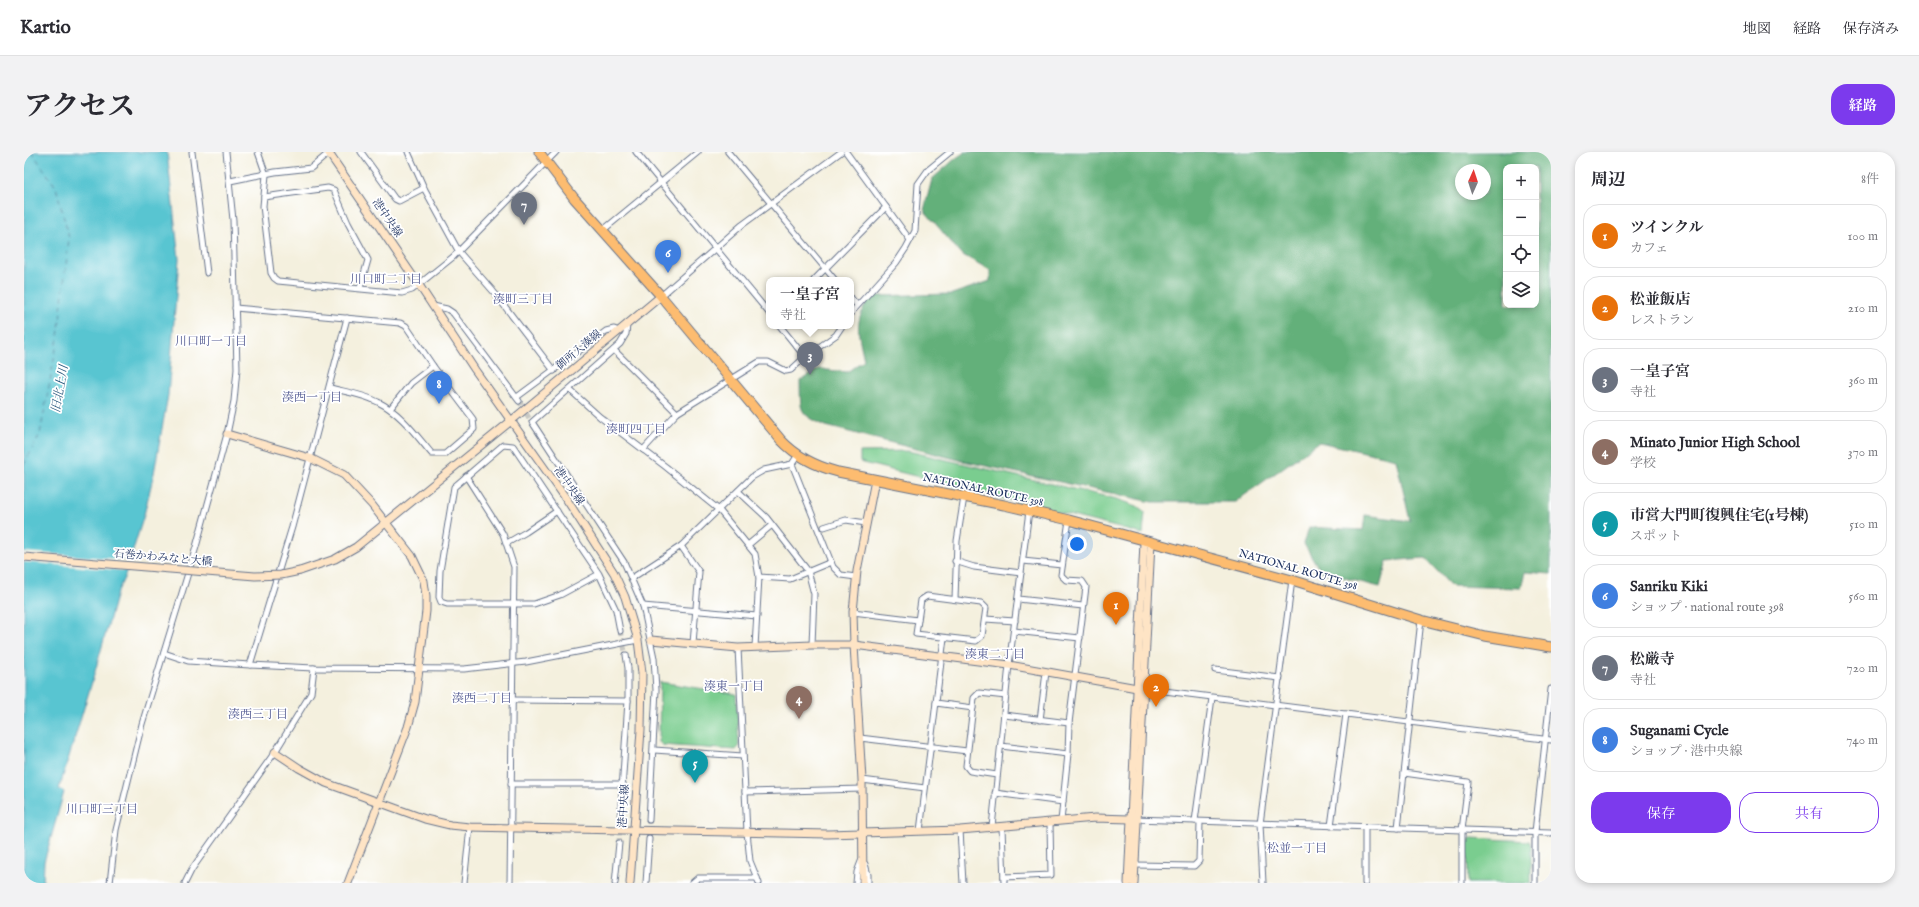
<!DOCTYPE html>
<html lang="ja">
<head>
<meta charset="utf-8">
<style>
	body { margin:0; font-family:"IM FELL English","Noto Serif JP",serif; background:#f2f2f3; color:#2b2b33 }
	.controls { position:absolute; right:12px; top:12px; display:grid; overflow:hidden; border-radius:8px; box-shadow:0 2px 6px #0003 }
	.controls button { width:36px; height:36px; display:grid; place-items:center; padding:0; border:0; border-bottom:1px solid #e1e1e2; background:#fff; color:#2b2b33; font:20px sans-serif }
	.compass { position:absolute; left:1431px; top:12px; width:36px; height:36px; border-radius:50%; background:#fff; box-shadow:0 2px 6px #0003; rotate:3deg }
	.you { position:absolute; left:1053px; top:392px; width:14px; height:14px; margin:-10px; border:3px solid #fff; border-radius:50%; background:#1a73e8; box-shadow:0 0 0 6px #1a73e833 }
	.badge { display:grid; place-items:center; width:26px; height:26px; border-radius:50%; background:#7c3aed; color:#fff; font-size:13px; font-weight:700 }
	.pin { position:absolute; translate:-50% -33px; filter:drop-shadow(0 1px 2px #0008) }
	.pin::after { content:''; position:absolute; top:21px; width:14px; height:12px; background:inherit; clip-path:polygon(0 0,100% 0,50% 100%) }
	.popup { position:absolute; left:742px; top:125px; width:88px; height:52px; box-sizing:border-box; display:grid; place-content:center; border-radius:8px; background:#fff; filter:drop-shadow(0 1px 3px #0005); font-size:13px; white-space:nowrap; color:#7c7c81 }
	.popup b { font-size:15px; color:#2b2b33 }
	.popup::after { content:''; position:absolute; left:50%; top:100%; margin-left:-8px; border:8px solid transparent; border-top-color:#fff }
	.list { margin:0; padding:0; list-style:none }
	h2 { display:flex; justify-content:space-between; align-items:center; height:52px; margin:0; padding:0 16px; font-size:17px }
	h2 small { font-size:13px; font-weight:400; color:#7c7c81 }
	.list li { display:grid; grid-template-columns:26px 1fr auto; gap:12px; align-items:center; box-sizing:border-box; height:64px; margin:0 8px 8px; padding:0 8px; border:1px solid #e1e1e2; border-radius:16px }
	.list b { display:block; font-size:15px; white-space:nowrap }
	.list p { margin:0; font-size:13px; white-space:nowrap; color:#7c7c81 }
	.list em { font-size:13px; font-style:normal; color:#7c7c81 }
	.actions { display:flex; gap:8px; padding:12px 16px }
	.actions a { flex:1; padding:9px 0; border:1px solid #7c3aed; border-radius:16px; text-align:center; font-size:14px; color:#7c3aed }
	.actions .main { background:#7c3aed; color:#fff }
	.icon { flex:none; width:22px; height:22px; fill:none; stroke:currentColor; stroke-width:2; stroke-linecap:round; stroke-linejoin:round }
	.map { position:relative; flex:none; width:1527px; height:731px; overflow:hidden; border-radius:16px }
	header { display:flex; align-items:center; gap:24px; box-sizing:border-box; height:56px; padding:0 20px; background:#fff; border-bottom:1px solid #e1e1e2 }
	header strong { font-size:19px }
	nav { display:flex; gap:22px; margin-inline-start:auto; font-size:14px }
	.intro { display:flex; align-items:center; justify-content:space-between; box-sizing:border-box; height:96px; padding:0 24px }
	h1 { margin:0; font-size:28px }
	.button { padding:10px 18px; border-radius:16px; background:#7c3aed; color:#fff; font-size:14px; font-weight:700 }
	main { display:flex; gap:24px; padding:0 24px }
	aside { flex:1; background:#fff; border-radius:16px; box-shadow:0 2px 6px #0003 }
	.map>svg:first-child { display:block }
	.green { fill:#7acd8f; stroke:#4a7e76 }
	.forest { fill:#63b07a; stroke:#3f706c; fill-rule:evenodd }
	.water { fill:#59c5d1; stroke:#3a7a98 }
	.pier { fill:#f4f0de }
	.lines { fill:none; stroke-linecap:round; stroke-linejoin:round }
	.ferry { stroke:#2e5c80; stroke-width:1; stroke-dasharray:5 4; stroke-linecap:butt }
	.street-tunnel { stroke:#c9c9c4; stroke-width:5; stroke-dasharray:5 2.5; stroke-linecap:butt }
	.street-casing { stroke:#67738b; stroke-width:7 }
	.secondary-casing { stroke:#67738b; stroke-width:9 }
	.highway-casing { stroke:#67738b; stroke-width:11 }
	.street { stroke:#fff; stroke-width:5 }
	.secondary { stroke:#fee4c5; stroke-width:7 }
	.highway { stroke:#fdbc6f; stroke-width:9 }
	.secondary-bridge-casing { stroke:#67738b; stroke-width:9; stroke-linecap:butt }
	.secondary-bridge { stroke:#fee4c5; stroke-width:7 }
	.labels { text-anchor:middle; dominant-baseline:central; stroke-width:3.5; stroke-linejoin:round; paint-order:stroke }
	.street-label { font-size:11px; fill:#1b2f5e; stroke:#fff }
	.neighbourhood-label { font-size:12px; fill:#525a92; stroke:#fff }
	.water-label { font-size:12px; font-style:italic; fill:#2e5c80; stroke:#fff }
</style>
</head>
<body>
<header>
<strong>Kartio</strong>
<nav><a>地図</a><a>経路</a><a>保存済み</a></nav>
</header>
<div class="intro"><h1>アクセス</h1><a class="button">経路</a></div>
<main>
<div class="map">
<svg width="1527" height="731" viewBox="0 0 1527 731">
	<rect width="100%" height="100%" fill="#fff"/>
	<filter id="ink" filterUnits="userSpaceOnUse"><feTurbulence type="fractalNoise" baseFrequency=".025" numOctaves="2"/><feDisplacementMap in="SourceGraphic" scale="8" xChannelSelector="R" yChannelSelector="G"/><feConvolveMatrix kernelMatrix="1 2 1 2 8 2 1 2 1" color-interpolation-filters="sRGB"/></filter>
	<filter id="wash" filterUnits="userSpaceOnUse"><feTurbulence type="fractalNoise" baseFrequency=".012" numOctaves="4" result="noise"/><feDisplacementMap in="SourceGraphic" scale="16" xChannelSelector="R" yChannelSelector="G"/><feGaussianBlur stdDeviation="0.9" result="paint"/><feColorMatrix in="noise" values="0 0 0 0 0 0 0 0 0 0 0 0 0 0 0 0 0 1.4 0 .05"/><feComposite in="paint" operator="in"/></filter>
	<g filter="url(#wash)">
		<rect width="100%" height="100%" fill="#f4f0de"/>
		<!-- green -->
		<g class="green">
			<path d="M884 299 1093 347 1113 354 1121 360 1119 382 836 310V300Z"/>
			<path d="M636 530 712 542 715 595 712 598 638 593 635 590Z"/>
			<path d="M1447 686 1505 689 1507 694V731H1444L1443 690Z"/>
		</g>
		<!-- forest -->
		<path class="forest" d="M941 0H1527V422L1501 420 1497 436 1427 434 1401 406 1363 409 1356 435 1297 420 1280 392 1285 375 1339 378 1341 363 1386 369 1372 307 1295 290 1211 350H1128L939 309 802 274C773 261 777 259 776 229L794 217 823 220 840 208C834 179 829 170 847 144L928 142 966 129V118L937 102 900 58 908 27 932 6ZM1482 15H1512V153H1482ZM1437 18H1461V42H1437Z"/>
		<!-- water -->
		<path class="water" d="M0 0H143L155 107 144 243 130 321 120 363 101 424 93 441 68 530 35 637 40 640 20 710 19 731H0Z"/>
		<!-- pier -->
		<path class="pier" d="M0 400 108 408 105 419 0 410Z"/>
		<g class="lines">
			<!-- ferry -->
			<path class="ferry" d="M0 313 16 282 34 186 45 86 32 35 8 0"/>
		</g>
	</g>
	<g filter="url(#ink)">
		<g class="lines">
			<!-- street-tunnel -->
			<g class="street-tunnel">
				<path d="M495 249 505 266"/>
				<path d="M596 479 602 503"/>
				<path d="M625 687V668"/>
				<path d="M595 691 596 667"/>
			</g>
			<!-- street casing -->
			<g class="street-casing">
				<g id="street">
					<path d="M168 0 183 121"/>
					<path d="M234 0 242 23 239 54 247 121 250 126 254 129 378 141 388 138 429 105 532 0"/>
					<path d="M337 0 371 47 375 49 400 36"/>
					<path d="M384 0 400 36 435 100 469 139 530 219"/>
					<path d="M612 0 745 161"/>
					<path d="M704 0 811 128"/>
					<path d="M822 0 886 88"/>
					<path d="M206 29 251 20 287 16 305 1"/>
					<path d="M240 45 304 36 310 38 324 71 344 108 336 136"/>
					<path d="M578 79 674 0"/>
					<path d="M790 128 862 55"/>
					<path d="M637 144 718 73 817 0"/>
					<path d="M827 146 833 153"/>
					<path d="M409 154 423 157 429 161 495 249"/>
					<path d="M211 156 376 171 382 174 409 214 449 267 450 277 421 302H408C392 283 377 261 354 250 339 242 322 240 306 236"/>
					<path d="M827 161 872 111 882 96 891 79 894 32 904 18 926 0"/>
					<path d="M603 173 602 182 596 192 508 270 600 410 619 454 630 506 632 538 625 668"/>
					<path d="M756 174 781 205"/>
					<path d="M590 198 653 261"/>
					<path d="M546 238 576 265 642 315 695 358 731 402 735 425 731 495"/>
					<path d="M493 245 582 179 590 177 595 179"/>
					<path d="M366 257 387 231 409 214"/>
					<path d="M619 298 653 261 735 210H744L762 219 767 218 781 205 812 183 818 174"/>
					<path d="M768 312 809 415 817 423 832 425"/>
					<path d="M442 324 479 382 490 415 486 731"/>
					<path d="M714 339 742 365 784 419 790 442 788 493"/>
					<path d="M800 375 822 368 842 371"/>
					<path d="M483 391 502 380 533 359"/>
					<path d="M724 393 748 373"/>
					<path d="M657 394 675 420 669 491"/>
					<path d="M931 409 950 415 997 421"/>
					<path d="M999 409 1038 413"/>
					<path d="M575 422 536 443 510 452H423L417 450 415 445 416 419 430 335 479 293 489 294 575 422 592 458 596 479"/>
					<path d="M735 425 766 427 807 410"/>
					<path d="M608 426 657 394 728 325 740 318 768 312 774 303"/>
					<path d="M903 444 957 451 962 456 958 484 952 489 892 482 897 448Z"/>
					<path d="M931 447 933 389 940 345"/>
					<path d="M994 447 1059 454"/>
					<path d="M619 454 733 464"/>
					<path d="M829 460 894 468"/>
					<path d="M961 467 991 469"/>
					<path d="M990 479 1056 486"/>
					<path d="M714 496 723 680 726 709 735 731"/>
					<path d="M140 501 164 509 226 513 290 516 440 517 502 510 614 488"/>
					<path d="M226 513 268 375 323 166"/>
					<path d="M1191 518 1256 526"/>
					<path d="M1117 536 1527 588"/>
					<path d="M488 548 604 549"/>
					<path d="M912 551 949 556"/>
					<path d="M980 563 1045 571"/>
					<path d="M1016 568 1022 520"/>
					<path d="M836 586 943 599"/>
					<path d="M977 594 1044 602"/>
					<path d="M630 598 719 604"/>
					<path d="M1380 621 1444 630 1438 678V731"/>
					<path d="M973 623 946 619 942 614 950 546 955 541 982 544"/>
					<path d="M838 628 901 636"/>
					<path d="M487 632H599"/>
					<path d="M721 640 838 637"/>
					<path d="M971 641 1039 650"/>
					<path d="M596 667 604 549V516L602 503"/>
					<path d="M1111 667 1527 681"/>
					<path d="M1037 669 1044 602 1045 571 1062 435 1058 429 1042 428 1037 423 1045 368"/>
					<path d="M1171 669 1188 546"/>
					<path d="M1307 674 1322 562"/>
					<path d="M968 675 985 513 1005 359"/>
					<path d="M978 675 980 731"/>
					<path d="M1374 676 1397 468"/>
					<path d="M936 678 939 731"/>
					<path d="M896 679 920 486"/>
					<path d="M841 712 844 723V731"/>
					<path d="M1111 713 1170 714 1175 709 1176 670"/>
					<path d="M980 725 1027 723 1026 671"/>
					<path d="M86 731 92 678 118 572 172 395 203 282 210 249 213 217 209 68 202 0"/>
					<path d="M161 731 168 717 251 600 287 541 290 516"/>
					<path d="M440 731 446 675"/>
					<path d="M591 731 595 691"/>
					<path d="M622 731 625 687"/>
					<path d="M668 731 674 726H733"/>
					<path d="M832 731 833 720 838 707"/>
					<path d="M1239 731 1236 672 1268 428"/>
					<path d="M1341 731V675"/>
					<path d="M1511 731V680L1527 537"/>
				</g>
			</g>
			<!-- secondary casing -->
			<g class="secondary-casing">
				<g id="secondary">
					<path d="M304 0 395 133 451 218 543 348 590 421 601 445 614 488 618 521 617 578 606 731"/>
					<path d="M203 282 286 306 320 323 348 353 388 404 400 429 402 444V459L391 550 384 575 324 731"/>
					<path d="M276 419 311 407 332 395 487 269 637 144"/>
					<path d="M627 488 714 496 788 493H830L985 513 1113 536"/>
					<path d="M251 600 275 616 302 631 401 667 426 673 446 675 804 682 936 678 1071 666 1106 667"/>
					<path d="M839 731 838 628 830 493 829 460 833 419 851 328"/>
					<path d="M1104 731 1120 390"/>
					<path d="M1110 731 1127 391"/>
				</g>
			</g>
			<!-- highway casing -->
			<g class="highway-casing">
				<path id="highway" d="M515 0 550 46 637 144 757 288C773 305 791 314 814 320L980 353 1045 368 1268 428 1397 468 1461 484 1527 495"/>
			</g>
			<!-- street -->
			<use href="#street" class="street"/>
			<!-- secondary -->
			<use href="#secondary" class="secondary"/>
			<!-- highway -->
			<use href="#highway" class="highway"/>
			<!-- secondary-bridge casing -->
			<g class="secondary-bridge-casing">
				<path id="secondary-bridge" d="M0 405 231 424 257 423 276 419"/>
			</g>
			<!-- secondary-bridge -->
			<use href="#secondary-bridge" class="secondary-bridge"/>
		</g>
	</g>
	<g class="labels">
		<!-- street labels -->
		<g class="street-label">
			<text transform="translate(363 66) rotate(56)">港中央線</text>
			<text transform="translate(555 198) rotate(-40)">御所入湊線</text>
			<text transform="translate(545 334) rotate(55)">港中央線</text>
			<text transform="translate(959 338) rotate(12)">NATIONAL ROUTE 398</text>
			<text transform="translate(139 406) rotate(5)">石巻かわみなと大橋</text>
			<text transform="translate(1274 418) rotate(16)">NATIONAL ROUTE 398</text>
			<text transform="translate(600 654) rotate(-86)">港中央線</text>
		</g>
		<!-- neighbourhood labels -->
		<g class="neighbourhood-label">
			<text x="362" y="127">川口町二丁目</text>
			<text x="499" y="147">湊町三丁目</text>
			<text x="187" y="189">川口町一丁目</text>
			<text x="288" y="245">湊西一丁目</text>
			<text x="612" y="277">湊町四丁目</text>
			<text x="971" y="502">湊東二丁目</text>
			<text x="710" y="534">湊東一丁目</text>
			<text x="458" y="546">湊西二丁目</text>
			<text x="234" y="562">湊西三丁目</text>
			<text x="78" y="657">川口町三丁目</text>
			<text x="1273" y="696">松並一丁目</text>
		</g>
		<!-- water labels -->
		<g class="water-label">
			<text transform="translate(36 237) rotate(-80)">旧北上川</text>
		</g>
	</g>
</svg>
<div class="controls">
<button>+</button>
<button>−</button>
<button><svg class="icon" aria-label="locate" viewBox="0 0 24 24"><circle cx="12" cy="12" r="6"/><path d="M12 2v4M12 18v4M2 12h4M18 12h4"/></svg></button>
<button><svg class="icon" aria-label="layers" viewBox="0 0 24 24"><path d="M12 4l9 5-9 5-9-5zM3 14l9 5 9-5"/></svg></button>
</div>
<svg class="compass" viewBox="-18 -18 36 36"><path d="M0-13l5 13h-10z" fill="#e53935"/><path d="M0 13l5-13h-10z" fill="#7c7c81"/></svg>
<div class="you"></div>
<div class="pin badge" style="left:1092px;top:473px;background:#e8710a">1</div>
<div class="pin badge" style="left:1132px;top:555px;background:#e8710a">2</div>
<div class="pin badge" style="left:786px;top:223px;background:#6b7280">3</div>
<div class="popup"><b>一皇子宮</b>寺社</div>
<div class="pin badge" style="left:775px;top:567px;background:#8d6e63">4</div>
<div class="pin badge" style="left:671px;top:631px;background:#0f9aa8">5</div>
<div class="pin badge" style="left:644px;top:121px;background:#3f7fe0">6</div>
<div class="pin badge" style="left:500px;top:73px;background:#6b7280">7</div>
<div class="pin badge" style="left:415px;top:252px;background:#3f7fe0">8</div>
</div>
<aside>
<h2>周辺<small>8件</small></h2>
<ul class="list">
<li><span class="badge" style="background:#e8710a">1</span><div><b>ツインクル</b><p>カフェ</p></div><em>100 m</em></li>
<li><span class="badge" style="background:#e8710a">2</span><div><b>松並飯店</b><p>レストラン</p></div><em>210 m</em></li>
<li><span class="badge" style="background:#6b7280">3</span><div><b>一皇子宮</b><p>寺社</p></div><em>360 m</em></li>
<li><span class="badge" style="background:#8d6e63">4</span><div><b>Minato Junior High School</b><p>学校</p></div><em>370 m</em></li>
<li><span class="badge" style="background:#0f9aa8">5</span><div><b>市営大門町復興住宅(1号棟)</b><p>スポット</p></div><em>510 m</em></li>
<li><span class="badge" style="background:#3f7fe0">6</span><div><b>Sanriku Kiki</b><p>ショップ · national route 398</p></div><em>560 m</em></li>
<li><span class="badge" style="background:#6b7280">7</span><div><b>松厳寺</b><p>寺社</p></div><em>720 m</em></li>
<li><span class="badge" style="background:#3f7fe0">8</span><div><b>Suganami Cycle</b><p>ショップ · 港中央線</p></div><em>740 m</em></li>
</ul>
<div class="actions"><a class="main">保存</a><a>共有</a></div>
</aside>
</main>
</body>
</html>
